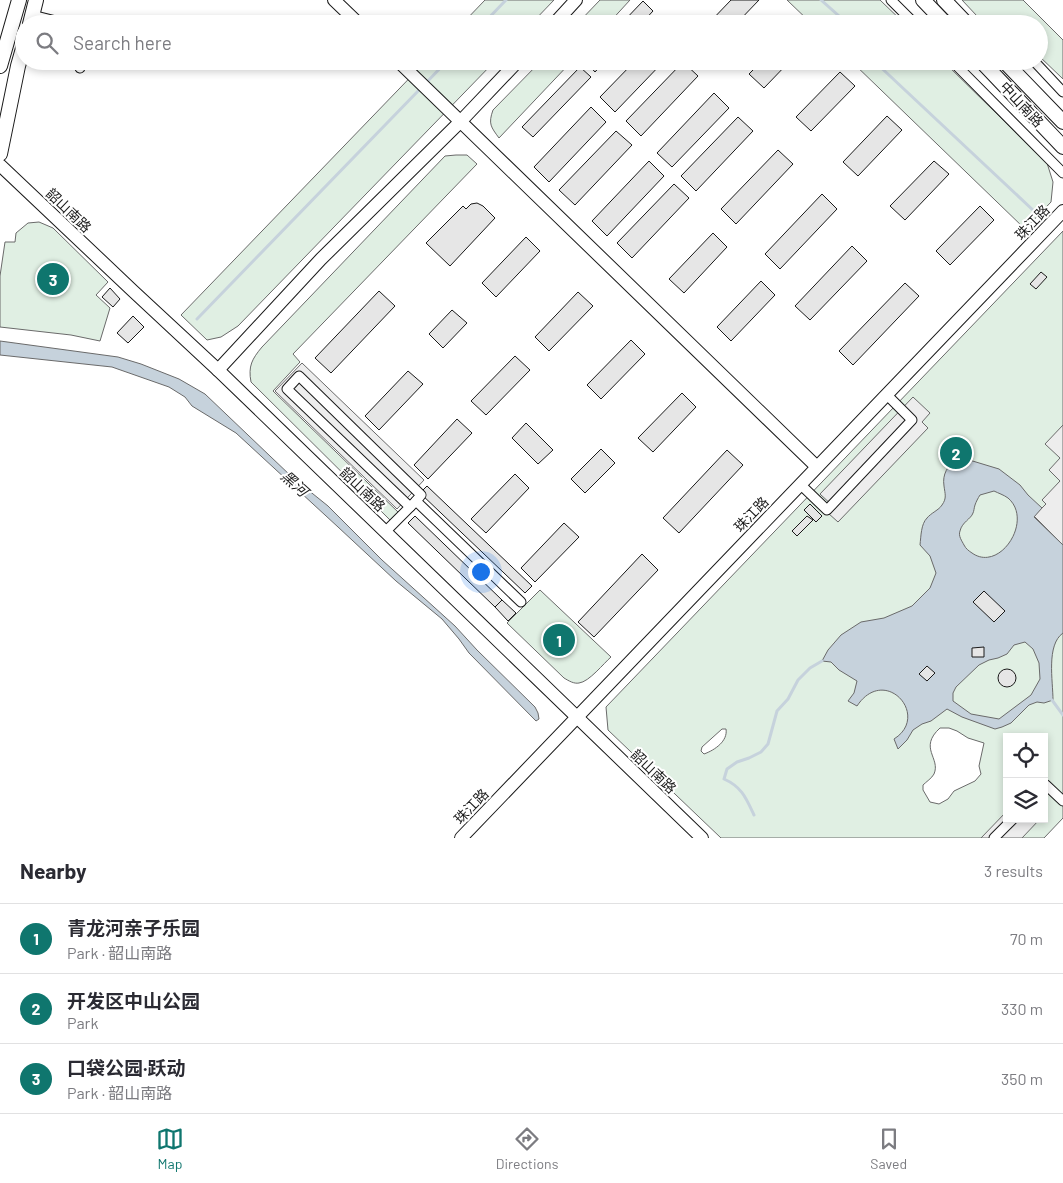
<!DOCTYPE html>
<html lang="en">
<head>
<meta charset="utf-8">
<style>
	body { margin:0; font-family:Barlow,"Noto Sans SC",sans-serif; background:#f2f2f3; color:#2b2b33 }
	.controls { position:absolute; right:15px; bottom:15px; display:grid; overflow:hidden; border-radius:0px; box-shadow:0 2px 8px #0003 }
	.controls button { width:45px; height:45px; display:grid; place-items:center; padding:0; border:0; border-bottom:1px solid #e1e1e2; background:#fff; color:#2b2b33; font:25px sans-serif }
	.you { position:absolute; left:480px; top:571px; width:18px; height:18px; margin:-12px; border:4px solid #fff; border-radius:50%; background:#1a73e8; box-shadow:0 0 0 8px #1a73e833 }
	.badge { display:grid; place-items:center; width:32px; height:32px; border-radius:50%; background:#0f766e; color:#fff; font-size:16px; font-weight:700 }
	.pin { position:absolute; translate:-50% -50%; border:2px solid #fff; box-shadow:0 1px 5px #0006 }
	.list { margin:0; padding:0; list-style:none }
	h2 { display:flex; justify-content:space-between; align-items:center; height:65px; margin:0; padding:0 20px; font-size:21px }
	h2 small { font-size:16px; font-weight:400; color:#7c7c81 }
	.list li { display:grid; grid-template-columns:32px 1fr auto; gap:15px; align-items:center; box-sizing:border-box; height:70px; padding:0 20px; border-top:1px solid #e1e1e2 }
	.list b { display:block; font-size:19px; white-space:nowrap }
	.list p { margin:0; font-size:16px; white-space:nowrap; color:#7c7c81 }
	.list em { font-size:16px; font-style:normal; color:#7c7c81 }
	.icon { flex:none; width:28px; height:28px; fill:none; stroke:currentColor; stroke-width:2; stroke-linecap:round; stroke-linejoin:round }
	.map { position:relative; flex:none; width:1063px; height:838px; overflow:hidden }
	.search { position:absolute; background:#fff; box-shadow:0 2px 8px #0003; left:15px; right:15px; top:15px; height:55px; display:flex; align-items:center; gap:12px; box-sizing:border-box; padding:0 18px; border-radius:28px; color:#7c7c81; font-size:19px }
	.sheet { height:275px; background:#fff }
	nav { display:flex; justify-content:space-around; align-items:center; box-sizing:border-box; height:70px; border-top:1px solid #e1e1e2; background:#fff; font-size:14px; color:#7c7c81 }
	nav a { display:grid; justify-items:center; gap:2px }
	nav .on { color:#0f766e }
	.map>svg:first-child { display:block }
	.green { fill:#e0efe3; stroke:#6a6a6a; fill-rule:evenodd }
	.parking { fill:#ededed; stroke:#6a6a6a }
	.water { fill:#c6d2dc; stroke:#6a6a6a; fill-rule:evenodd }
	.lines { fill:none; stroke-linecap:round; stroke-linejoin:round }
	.stream { stroke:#c6d2dc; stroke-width:3 }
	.building { fill:#e6e6e6; stroke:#1a1a1a }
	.street-casing { stroke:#1a1a1a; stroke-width:11 }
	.secondary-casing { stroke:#1a1a1a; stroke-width:14 }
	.primary-casing { stroke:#1a1a1a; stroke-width:16 }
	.street { stroke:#fff; stroke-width:9 }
	.secondary { stroke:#fff; stroke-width:12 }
	.primary { stroke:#fff; stroke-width:14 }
	.labels { text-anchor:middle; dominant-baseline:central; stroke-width:4; stroke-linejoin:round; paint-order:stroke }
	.street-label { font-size:14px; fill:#1a1a1a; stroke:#fff }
	.water-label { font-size:15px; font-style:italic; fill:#1a1a1a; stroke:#fff }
</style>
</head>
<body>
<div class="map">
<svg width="1063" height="838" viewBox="0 0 1063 838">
	<rect width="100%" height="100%" fill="#fff"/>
	<!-- green -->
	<g class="green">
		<path d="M485 0H554L531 24H462Z"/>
		<path d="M600 0H630L608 24H577Z"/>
		<path d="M787 0H880L905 24H812Z"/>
		<path d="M962 0H1023L1063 40V79L1039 56V24H989L977 16Z"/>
		<path d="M426 61H495L238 326 221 337 207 340 181 315Z"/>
		<path d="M541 61H572L499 138C491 127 488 124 493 110Z"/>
		<path d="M851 61H943L1047 163 1053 182 1051 202 1025 229Z"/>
		<path d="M456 155H467L477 164 293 354 300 362 273 391 398 512 390 520 251 382C248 366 252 359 262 347L445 156Z"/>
		<path d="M39 222 53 228 108 282 96 295 110 308 100 341 71 335 0 327V276L5 242H15L16 233 28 223Z"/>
		<path d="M1063 231V818L1044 838H721L608 730 606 707ZM940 728H949L957 731 968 738 984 743 979 766 981 774 975 781 954 791 948 799 939 804 930 802 923 790V785C926 782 932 778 934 774 941 758 918 748 940 728ZM722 729H726C728 741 715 750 704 754L701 751 702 747ZM1007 737H1044V819H1007Z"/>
		<path d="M540 590 611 657C604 663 589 682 579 683 574 684 569 681 564 678L507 623Z"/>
	</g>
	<!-- parking -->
	<g class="parking">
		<path d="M302 363 424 480 397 509 275 391Z"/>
		<path d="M913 397 930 413 922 422 928 428 838 522 828 513 834 507 820 494Z"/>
		<path d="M1063 425V545L1034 516 1046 504 1042 500 1060 481 1049 470 1060 458 1045 444Z"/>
		<path d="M1007 811V819H1040L1022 838H981Z"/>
	</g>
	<!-- water -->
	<g class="water">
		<path d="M0 341 118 357 141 364 179 379 205 394 292 477 328 506 382 560 455 626 477 650 535 707 538 713 539 719 536 721 469 653 459 639 442 619 396 581 338 527 236 433 192 406 185 397 169 387 112 367 0 355Z"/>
		<path d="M956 458 966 459 999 469 1020 485 1028 495 1042 508 1034 517 1063 545V633C1046 645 1053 681 1053 700L1044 703 1037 702 1029 705 1011 723 1002 727 995 729 962 717 947 709 931 721 922 724 913 730 907 740 898 749 894 739C931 716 885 664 857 706L848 701 854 693 857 681 839 670 831 662 822 661 828 650 841 635 861 622 884 618 912 606 930 588 936 573 930 556 920 545C921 536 921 524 927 518 931 513 939 510 942 505 947 498 945 494 944 486 942 474 948 466 956 458ZM994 491C998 493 1004 495 1008 498 1034 520 1000 573 972 553 969 551 966 549 964 545 962 541 958 536 960 531 962 522 971 519 973 513 974 511 974 508 975 505 976 502 978 498 980 495ZM1025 642 1033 649 1039 663 1040 679 1031 695 999 719 971 714 953 701V693L956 687 979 665 989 660 998 658 1007 654 1014 645Z"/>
	</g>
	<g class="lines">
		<!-- stream -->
		<g class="stream">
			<path d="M821 0 848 24"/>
			<path d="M483 24 506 0"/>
			<path d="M874 61 1035 212"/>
			<path d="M425 84 447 61"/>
			<path d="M197 319 420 89"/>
			<path d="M1052 700 1063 715"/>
			<path d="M754 815C746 798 742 787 724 779L727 769 737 762 749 758 761 752 768 744 777 711 788 699 798 680 810 668 822 661"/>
		</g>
	</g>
	<!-- building -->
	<g class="building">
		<path d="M731 0H759L736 24H708Z"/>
		<path d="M643 1 653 11 641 24H621Z"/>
		<path d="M585 61H605L595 72Z"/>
		<path d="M635 61H664L615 112 600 97Z"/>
		<path d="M762 61H790L764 88 749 74Z"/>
		<path d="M683 62 698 76 641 136 626 121Z"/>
		<path d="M580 67 591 77 533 137 522 127Z"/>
		<path d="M840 72 855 86 811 131 796 117Z"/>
		<path d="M714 93 729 108 672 167 657 153Z"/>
		<path d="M591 107 606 122 549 182 534 167Z"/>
		<path d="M887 116 902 130 858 176 843 162Z"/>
		<path d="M738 117 753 131 696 191 681 176Z"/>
		<path d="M616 131 632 145 575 205 559 190Z"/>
		<path d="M778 150 793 164 736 224 721 209Z"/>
		<path d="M649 161 664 176 607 236 592 221Z"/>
		<path d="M934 161 949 174 905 220 890 206Z"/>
		<path d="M674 184 689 198 632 258 617 243Z"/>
		<path d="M822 194 837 209 780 269 765 254Z"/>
		<path d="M477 203 483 206 495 218 450 266 426 243 463 206 466 209 471 204Z"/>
		<path d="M980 206 994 220 950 265 936 251Z"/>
		<path d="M713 233 727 247 684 293 669 279Z"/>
		<path d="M526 237 540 251 496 297 482 283Z"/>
		<path d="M852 246 867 261 810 320 795 306Z"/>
		<path d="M50 271 58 273 60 275 59 277 52 280H47V275Z"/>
		<path d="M1041 272 1047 277 1036 289 1030 284Z"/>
		<path d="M761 281 775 295 731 341 717 327Z"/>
		<path d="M905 283 919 296 853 365 839 351Z"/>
		<path d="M110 288 120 299 113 307 102 297Z"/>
		<path d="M379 291 395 306 331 373 315 358Z"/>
		<path d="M578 292 593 306 549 351 535 337Z"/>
		<path d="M452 310 467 323 443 348 429 334Z"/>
		<path d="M133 316 144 327 128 343 117 333Z"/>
		<path d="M631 340 645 354 601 399 587 385Z"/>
		<path d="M515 356 530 370 486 415 471 401Z"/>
		<path d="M408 371 423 384 379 430 365 416Z"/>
		<path d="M682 393 696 407 653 452 638 438Z"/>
		<path d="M457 419 472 433 428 479 414 465Z"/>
		<path d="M526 423 553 450 538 464 512 438Z"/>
		<path d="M601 449 615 463 585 493 571 479Z"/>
		<path d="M727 450 743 465 679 533 663 518Z"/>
		<path d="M515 474 529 488 486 533 471 519Z"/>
		<path d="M427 486 532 586 525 593 420 493Z"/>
		<path d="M810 504 822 516 816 522 804 510Z"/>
		<path d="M415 516 502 600 495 607 408 523Z"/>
		<path d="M807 516 813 520 797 536 792 531Z"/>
		<path d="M564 523 579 537 535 582 521 568Z"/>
		<path d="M642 554 658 570 594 637 578 622Z"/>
		<path d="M984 591 1005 611 994 622 973 602Z"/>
		<path d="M502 600 516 613 508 621 495 607Z"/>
		<path d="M984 647V657H972V648Z"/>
		<path d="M927 666 935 673 927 681 919 674Z"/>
		<circle cx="1007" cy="678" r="9"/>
	</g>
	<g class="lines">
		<!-- street casing -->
		<g class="street-casing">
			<g id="street">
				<path d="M891 0 915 24"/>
				<path d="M32 15 68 24"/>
				<path d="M952 61 1063 173"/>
				<path d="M1034 61 1063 92"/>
				<path d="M80 68 82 61"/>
				<path d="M800 484 827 510 912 420 887 395"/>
				<path d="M410 507 287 389 299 376 421 495 416 501"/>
				<path d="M385 532 416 501 521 602"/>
				<path d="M1044 787 1046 785 1063 801"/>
				<path d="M994 838 1013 819"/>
			</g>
		</g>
		<!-- secondary casing -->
		<g class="secondary-casing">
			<g id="secondary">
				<path d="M334 0 359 24"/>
				<path d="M554 24 576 0"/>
				<path d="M398 61 817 467"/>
				<path d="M0 165 133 291 218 370 702 838"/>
				<path d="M218 370 321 259 460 122 518 61"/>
				<path d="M461 838 1063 211"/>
			</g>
		</g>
		<!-- primary casing -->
		<g class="primary-casing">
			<g id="primary">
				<path d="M923 0 946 24"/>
				<path d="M944 0 967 24"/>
				<path d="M30 24 36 0"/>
				<path d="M981 61 1063 147"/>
				<path d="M1004 61 1063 122"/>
				<path d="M0 66 19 0"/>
				<path d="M0 154 18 66 24 45"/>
			</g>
		</g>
		<!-- street -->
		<use href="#street" class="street"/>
		<!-- secondary -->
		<use href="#secondary" class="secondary"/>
		<!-- primary -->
		<use href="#primary" class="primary"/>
	</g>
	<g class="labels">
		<!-- street labels -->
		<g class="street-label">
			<text transform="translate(1022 104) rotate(47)">中山南路</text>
			<text transform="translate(69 210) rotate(44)">韶山南路</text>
			<text transform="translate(1032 222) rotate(-46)">珠江路</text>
			<text transform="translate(363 489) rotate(44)">韶山南路</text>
			<text transform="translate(751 514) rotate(-46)">珠江路</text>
			<text transform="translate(654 771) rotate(44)">韶山南路</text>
			<text transform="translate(471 806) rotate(-46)">珠江路</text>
		</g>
		<!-- water labels -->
		<g class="water-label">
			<text transform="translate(295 483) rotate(42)">黑河</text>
		</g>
	</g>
</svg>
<div class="controls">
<button><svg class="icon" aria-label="locate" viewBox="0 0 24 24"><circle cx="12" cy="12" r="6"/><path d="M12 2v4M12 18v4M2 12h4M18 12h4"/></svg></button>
<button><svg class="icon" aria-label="layers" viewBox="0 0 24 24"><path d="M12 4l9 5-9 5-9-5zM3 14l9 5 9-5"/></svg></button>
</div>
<div class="you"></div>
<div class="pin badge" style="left:559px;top:640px">1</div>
<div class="pin badge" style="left:956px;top:453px">2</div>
<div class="pin badge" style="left:53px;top:279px">3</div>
<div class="search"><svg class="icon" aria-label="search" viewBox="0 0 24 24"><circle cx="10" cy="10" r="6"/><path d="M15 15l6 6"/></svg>Search here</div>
</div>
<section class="sheet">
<h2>Nearby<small>3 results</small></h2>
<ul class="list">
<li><span class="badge">1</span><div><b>青龙河亲子乐园</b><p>Park · 韶山南路</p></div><em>70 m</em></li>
<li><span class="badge">2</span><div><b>开发区中山公园</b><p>Park</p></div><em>330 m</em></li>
<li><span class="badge">3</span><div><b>口袋公园·跃动</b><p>Park · 韶山南路</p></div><em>350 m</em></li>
</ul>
</section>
<nav>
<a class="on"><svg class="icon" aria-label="map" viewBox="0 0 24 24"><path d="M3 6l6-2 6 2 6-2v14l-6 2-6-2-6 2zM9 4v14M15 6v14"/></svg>Map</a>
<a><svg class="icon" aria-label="directions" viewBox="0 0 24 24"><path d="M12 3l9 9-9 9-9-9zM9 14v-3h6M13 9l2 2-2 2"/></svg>Directions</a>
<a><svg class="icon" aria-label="saved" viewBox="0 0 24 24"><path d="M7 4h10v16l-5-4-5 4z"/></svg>Saved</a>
</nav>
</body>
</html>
